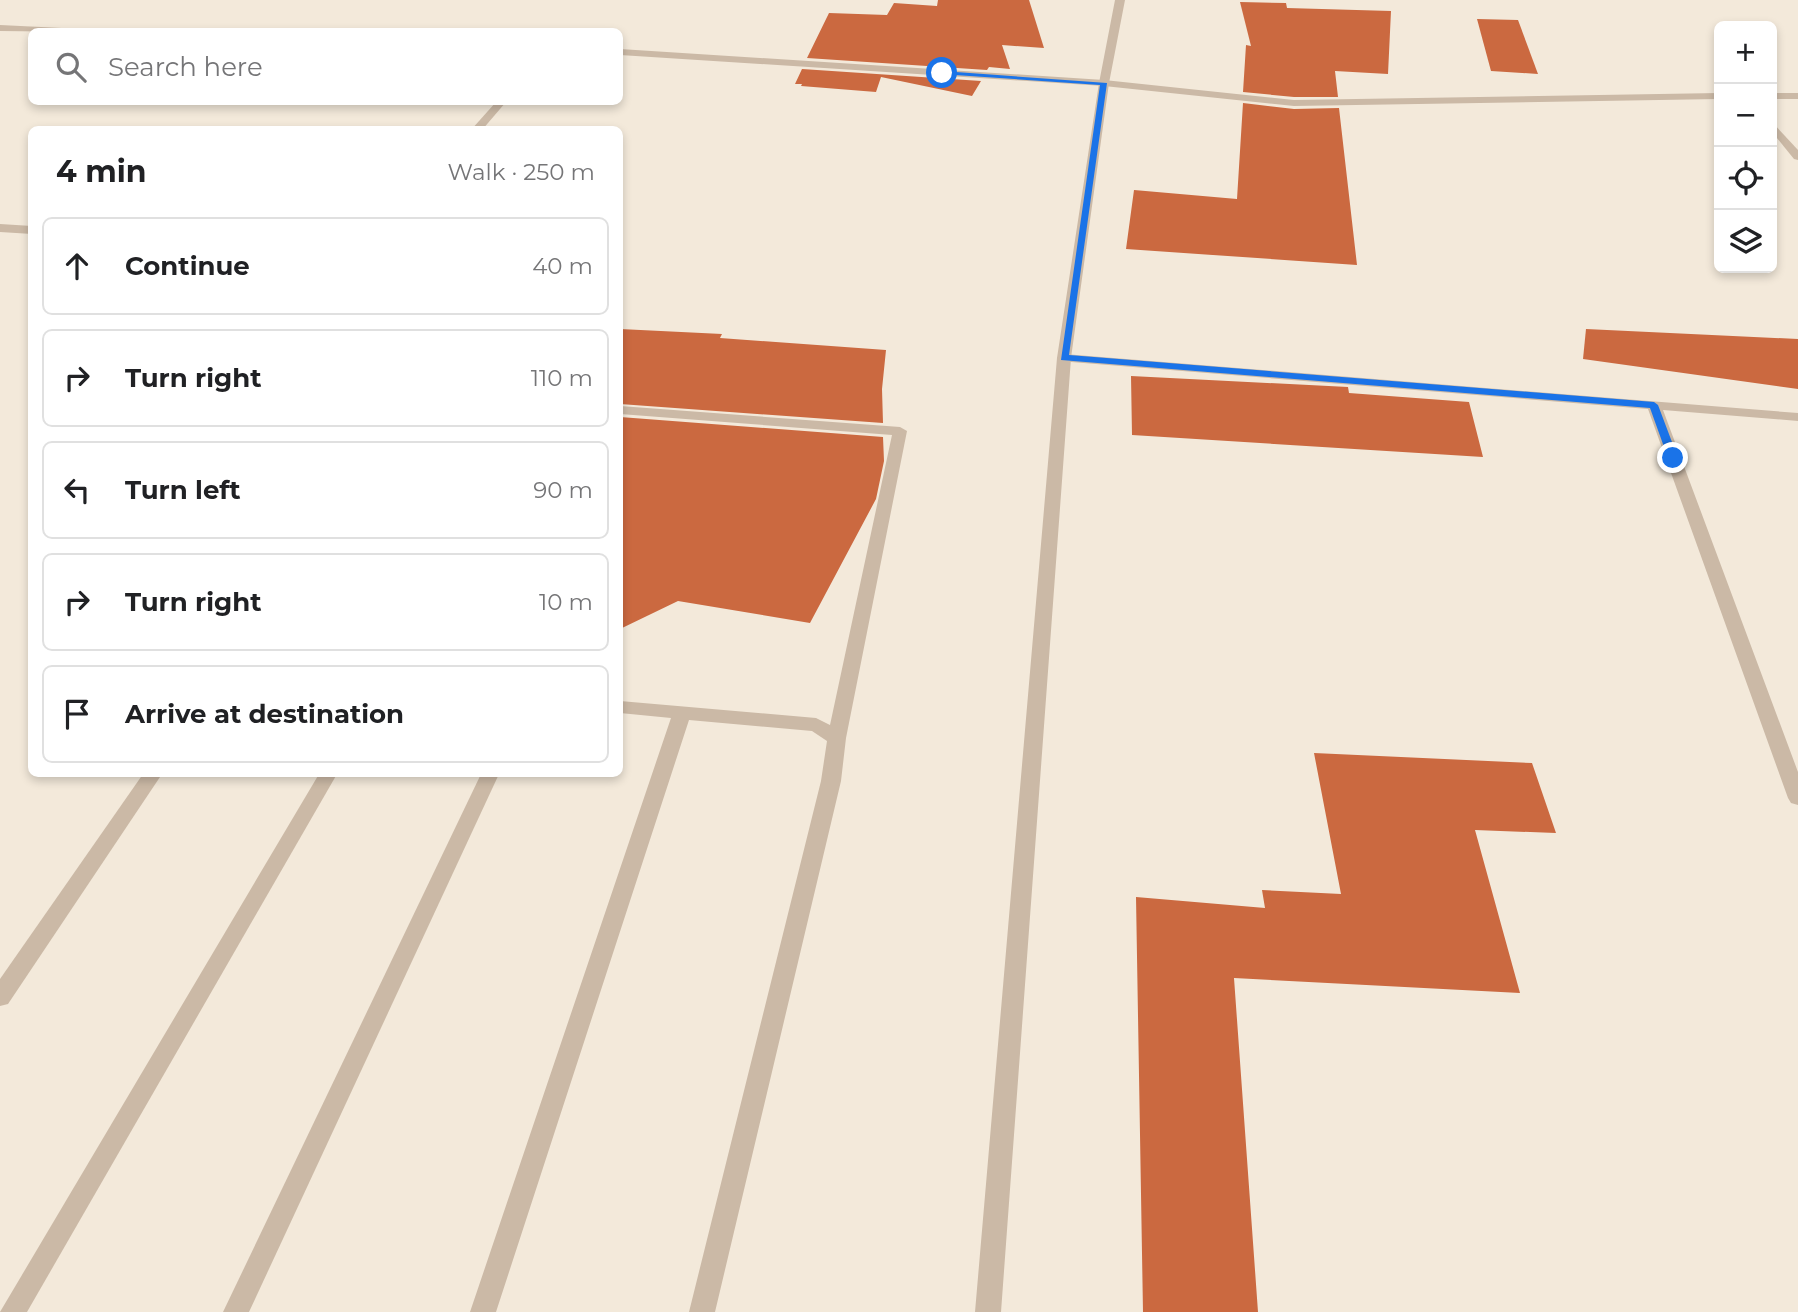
<!DOCTYPE html>
<html lang="en">
<head>
<meta charset="utf-8">
<style>
	body { margin:0; font-family:Montserrat,sans-serif; background:#f2f2f2; color:#202124 }
	.controls { position:absolute; right:21px; top:21px; display:grid; overflow:hidden; border-radius:10px; box-shadow:0 4px 10px #0003 }
	.controls button { width:63px; height:63px; display:grid; place-items:center; padding:0; border:0; border-bottom:2px solid #e0e0e0; background:#fff; color:#202124; font:35px sans-serif }
	.stop { position:absolute; width:21px; height:21px; margin:-16px; border:5px solid #1a73e8; border-radius:50%; background:#fff }
	.stop.end { background:#1a73e8; border-color:#fff; box-shadow:0 2px 7px #0008 }
	.list { margin:0; padding:0; list-style:none }
	h2 { display:flex; justify-content:space-between; align-items:center; height:91px; margin:0; padding:0 28px; font-size:30px }
	h2 small { font-size:23px; font-weight:400; color:#757577 }
	.list li { display:grid; grid-template-columns:46px 1fr auto; gap:21px; align-items:center; box-sizing:border-box; height:98px; margin:0 14px 14px; padding:0 14px; border:2px solid #e0e0e0; border-radius:10px }
	.list b { display:block; font-size:26px; white-space:nowrap }
	.list em { font-size:23px; font-style:normal; color:#757577 }
	.icon { flex:none; width:38px; height:38px; fill:none; stroke:currentColor; stroke-width:2; stroke-linecap:round; stroke-linejoin:round }
	.map { position:relative; flex:none; width:1798px; height:1312px; overflow:hidden }
	.search { position:absolute; background:#fff; box-shadow:0 4px 10px #0003; left:28px; top:28px; width:595px; height:77px; display:flex; align-items:center; gap:18px; box-sizing:border-box; padding:0 24px; border-radius:10px; color:#757577; font-size:26px }
	.panel { position:absolute; background:#fff; box-shadow:0 4px 10px #0003; left:28px; top:126px; width:595px; height:651px; border-radius:10px }
	.map>svg:first-child { display:block }
	.building { fill:#cb6940 }
	.lines { fill:none; stroke-linecap:round; stroke-linejoin:round }
	.service { fill:#cbb9a6; fill-rule:evenodd }
	.minor { fill:#cbb9a6; fill-rule:evenodd }
	.tertiary { fill:#cbb9a6; fill-rule:evenodd }
	.route { fill:#1a73e8 }
</style>
</head>
<body>
<div class="map">
<svg width="1798" height="1312" viewBox="0 0 1798 1312">
	<rect width="100%" height="100%" fill="#f3e9da"/>
	<!-- building -->
	<g class="building">
		<path d="M938 0H1029L1044 48 1002 45 1010 69 989 67 987 70 807 58 829 13 887 15 894 3 937 6Z"/>
		<path d="M1240 2 1286 3 1287 8 1391 11 1388 74 1335 71 1338 97H1294L1243 92 1246 45 1251 46Z"/>
		<path d="M1477 19 1518 20 1538 74 1491 71Z"/>
		<path d="M802 69 981 81 972 96 881 77 876 92 801 86 802 84H795Z"/>
		<path d="M1243 103 1294 109 1339 108 1357 265 1126 249 1134 190 1237 199Z"/>
		<path d="M620 329 722 334 720 338 886 350 882 389 883 423 620 404Z"/>
		<path d="M1586 329 1798 339V389L1583 359Z"/>
		<path d="M1131 376 1348 387 1349 393 1469 402 1483 457 1132 435Z"/>
		<path d="M620 417 883 437 884 461 876 499 810 623 678 601 620 629Z"/>
		<path d="M1314 753 1532 763 1556 833 1475 830 1520 993 1234 978 1258 1312H1143L1136 897 1265 908 1262 890 1341 894Z"/>
	</g>
	<g class="lines">
		<!-- service -->
		<g class="service">
			<path d="M620 406 900 427 907 431 846 738 841 781 715 1312H689L821 781 827 741 812 731 689 720 496 1312H470L671 718 620 713V701L816 718 830 725 892 435 620 414Z"/>
			<path d="M143 774H162L8 1004 0 1006V979Z"/>
			<path d="M319 774H337L27 1312H0Z"/>
			<path d="M481 774H499L249 1312H223Z"/>
		</g>
		<!-- minor -->
		<g class="minor">
			<path d="M0 25 82 29 87 32 0 31Z"/>
			<path d="M620 49 1104 80 1294 100 1719 93V99L1294 106 1104 86 620 55Z"/>
			<rect x="1772" y="93" width="26" height="6"/>
			<path d="M496 102H506L482 130H471Z"/>
			<path d="M1772 122 1798 150V160L1794 159 1772 132Z"/>
			<path d="M0 224 32 226V234L0 232Z"/>
			<path d="M1064 354 1798 413V421L1663 410 1798 772V805L1791 803 1788 798 1648 409 1059 361 1057 358Z"/>
		</g>
		<!-- tertiary -->
		<path class="tertiary" d="M1115 0H1125L1109 83 1071 358 1001 1312H975L1057 358 1099 83Z"/>
	</g>
	<!-- route -->
	<path class="route" d="M942 71 1107 83 1069 355 1654 402 1658 405 1678 458 1673 461 1668 458 1650 408 1061 360 1100 85 940 74Z"/>
</svg>
<div class="controls">
<button>+</button>
<button>−</button>
<button><svg class="icon" aria-label="locate" viewBox="0 0 24 24"><circle cx="12" cy="12" r="6"/><path d="M12 2v4M12 18v4M2 12h4M18 12h4"/></svg></button>
<button><svg class="icon" aria-label="layers" viewBox="0 0 24 24"><path d="M12 4l9 5-9 5-9-5zM3 14l9 5 9-5"/></svg></button>
</div>
<div class="stop" style="left:942px;top:73px"></div>
<div class="stop end" style="left:1673px;top:458px"></div>
<div class="search"><svg class="icon" aria-label="search" viewBox="0 0 24 24"><circle cx="10" cy="10" r="6"/><path d="M15 15l6 6"/></svg>Search here</div>
<section class="panel">
<h2>4 min<small>Walk · 250 m</small></h2>
<ul class="list">
<li><svg class="icon" aria-label="ahead" viewBox="0 0 24 24"><path d="M12 20V5M6 11l6-6 6 6"/></svg><div><b>Continue</b></div><em>40 m</em></li>
<li><svg class="icon" aria-label="right" viewBox="0 0 24 24"><path d="M7 20v-9h11M14 6l5 5-5 5"/></svg><div><b>Turn right</b></div><em>110 m</em></li>
<li><svg class="icon" aria-label="left" viewBox="0 0 24 24"><path d="M17 20v-9H6M10 6l-5 5 5 5"/></svg><div><b>Turn left</b></div><em>90 m</em></li>
<li><svg class="icon" aria-label="right" viewBox="0 0 24 24"><path d="M7 20v-9h11M14 6l5 5-5 5"/></svg><div><b>Turn right</b></div><em>10 m</em></li>
<li><svg class="icon" aria-label="arrive" viewBox="0 0 24 24"><path d="M6 21V4h12l-3 4 3 4H6"/></svg><div><b>Arrive at destination</b></div></li>
</ul>
</section>
</div>
</body>
</html>
